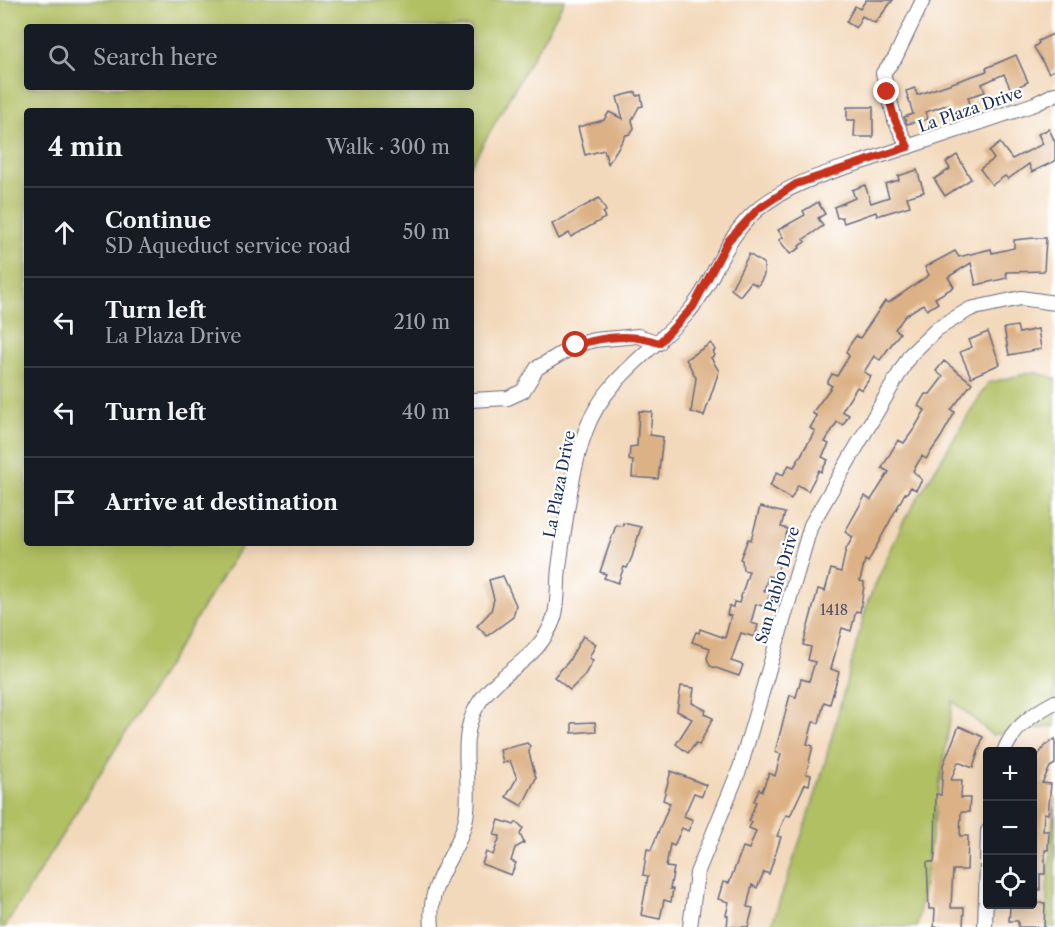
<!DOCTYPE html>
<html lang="en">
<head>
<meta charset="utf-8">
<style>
	body { margin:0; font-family:"Libre Caslon Text",serif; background:#20242c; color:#f1f3f6 }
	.controls { position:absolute; right:18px; bottom:18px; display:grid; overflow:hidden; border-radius:6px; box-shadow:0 3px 15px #0003 }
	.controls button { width:54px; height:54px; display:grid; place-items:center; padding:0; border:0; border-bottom:2px solid #363941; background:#171b24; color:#f1f3f6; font:30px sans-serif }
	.stop { position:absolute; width:18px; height:18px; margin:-14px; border:4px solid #c8321e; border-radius:50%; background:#fff }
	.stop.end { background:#c8321e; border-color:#fff; box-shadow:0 2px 6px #0008 }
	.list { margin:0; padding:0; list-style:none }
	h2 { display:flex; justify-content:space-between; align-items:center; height:78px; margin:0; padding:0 24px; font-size:26px }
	h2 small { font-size:20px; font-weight:400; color:#9ea1a6 }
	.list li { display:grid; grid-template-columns:39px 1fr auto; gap:18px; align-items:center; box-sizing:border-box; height:90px; padding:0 24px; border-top:2px solid #363941 }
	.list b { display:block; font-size:22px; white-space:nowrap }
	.list p { margin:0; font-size:20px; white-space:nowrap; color:#9ea1a6 }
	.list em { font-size:20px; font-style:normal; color:#9ea1a6 }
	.icon { flex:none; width:33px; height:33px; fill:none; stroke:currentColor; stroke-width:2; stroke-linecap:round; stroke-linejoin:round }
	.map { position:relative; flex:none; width:1055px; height:927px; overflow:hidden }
	.search { position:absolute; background:#171b24; box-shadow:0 3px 15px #0003; left:24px; top:24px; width:450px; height:66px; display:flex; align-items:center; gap:15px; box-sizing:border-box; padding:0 21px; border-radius:6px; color:#9ea1a6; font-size:22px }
	.panel { position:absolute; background:#171b24; box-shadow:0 3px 15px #0003; left:24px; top:108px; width:450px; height:438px; border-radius:6px }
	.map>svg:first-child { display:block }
	.green { fill:#b1c063; stroke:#667860; stroke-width:1.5; fill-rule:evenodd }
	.building { fill:#dcb185 }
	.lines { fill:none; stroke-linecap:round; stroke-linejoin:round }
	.minor-casing { stroke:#676a7f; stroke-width:16 }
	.minor { stroke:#fff; stroke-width:14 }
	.route { stroke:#c8321e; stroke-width:8 }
	.labels { text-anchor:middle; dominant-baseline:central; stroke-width:4.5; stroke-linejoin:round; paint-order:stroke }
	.number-label { font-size:14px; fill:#4b5068 }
	.street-label { font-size:16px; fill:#1b2f5e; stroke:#fff }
</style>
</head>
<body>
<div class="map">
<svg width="1055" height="927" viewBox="0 0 1055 927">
	<rect width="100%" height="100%" fill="#fff"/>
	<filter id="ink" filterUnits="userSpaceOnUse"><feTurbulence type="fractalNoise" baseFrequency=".0167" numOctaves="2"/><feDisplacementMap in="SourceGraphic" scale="12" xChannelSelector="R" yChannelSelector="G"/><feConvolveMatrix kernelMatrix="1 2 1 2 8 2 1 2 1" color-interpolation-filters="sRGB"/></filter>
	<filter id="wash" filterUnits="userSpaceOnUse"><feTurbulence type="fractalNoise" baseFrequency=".008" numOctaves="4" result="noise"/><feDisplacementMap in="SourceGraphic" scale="24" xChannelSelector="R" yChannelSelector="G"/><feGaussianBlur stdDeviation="1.35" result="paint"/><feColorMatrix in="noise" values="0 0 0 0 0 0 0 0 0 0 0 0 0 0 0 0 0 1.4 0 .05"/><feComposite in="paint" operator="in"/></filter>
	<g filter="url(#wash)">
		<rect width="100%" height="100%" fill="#f3d9bb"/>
		<!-- green -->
		<g class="green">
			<path d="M0 0H565L471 165V111H27V543H243L5 927H0ZM27 27H471V87H27Z"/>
			<path d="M1034 372 1055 378V726L992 735 953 701 917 927H771L820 781 868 601 903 522 988 383Z"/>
			<path d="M1055 797V927H1047V889Z"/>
		</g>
		<g id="blocks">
			<!-- building -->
			<g class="building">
				<path d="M866 0H893L875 23 862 16 856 28 846 22 855 6 860 9Z"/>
				<path d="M1055 33V69L1049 73 1034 47 1039 43 1038 41Z"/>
				<path d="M1016 55 1028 82 1011 90 1004 74 982 84 985 92 968 97 970 105 952 111 949 104 926 112 928 119 907 124 904 117 913 114 906 91 915 88 917 95 987 71 986 68Z"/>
				<path d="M636 92 637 96 641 95 643 106 639 107 632 120 634 128 630 134 626 135 608 164 604 150 585 155 578 127 604 120 609 112 623 119 617 97Z"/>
				<path d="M847 107H873V137H854L855 120H847Z"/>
				<path d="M1049 129 1055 142V161L1032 172 1029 164 1008 179 1005 176 992 185 980 169 994 159 989 152 1000 143 1012 159 1043 144 1038 134Z"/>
				<path d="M957 155 971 179 945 196 934 179 950 169 946 162Z"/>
				<path d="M917 170 924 192 907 197 910 206 877 216 876 212 844 223 842 217 837 218 834 207 855 198 852 190 865 185 871 203 889 197 885 184 899 180 898 176Z"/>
				<path d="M599 198 606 211 603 213 605 218 571 237 569 233 559 239 552 224Z"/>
				<path d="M818 202 825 214 818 218 823 226 804 239 805 242 799 246 800 248 790 254 779 240 783 237 778 230 805 215 803 211Z"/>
				<path d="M1034 238H1046L1044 271 1006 272 1007 278 976 285 971 263 948 277 954 287 935 298 938 303 927 310 923 304 906 315 895 329 900 333 880 360 874 356 864 372 871 376 862 390 857 387 842 411 849 415 843 425 837 422 825 442 829 444 822 457 828 460 821 472 819 470 808 491 798 485 791 499 770 486 777 472 783 475 789 465 794 467 815 431 810 428 817 416 812 413 832 386 827 383 832 374 837 376 849 356 846 352 849 346 856 336 860 338 885 301 888 303 929 275 925 267 955 251 959 257 991 249 992 253 1014 248V240Z"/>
				<path d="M749 254 764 264V275L758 286 751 282 740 296 731 289Z"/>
				<path d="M1017 326 1019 333 1038 329 1041 349 1009 355 1004 328Z"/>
				<path d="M988 332 1000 364 971 377 960 352 972 347 969 340Z"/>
				<path d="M711 343 715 350 713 352 715 355 711 358 719 371 704 416 691 412 696 378 686 359Z"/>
				<path d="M944 361 972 383 951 410 955 412 941 437 926 459 922 456 913 471 922 480 916 490 911 487 906 494 905 493 868 562 865 560 860 581 864 582V586L860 612 856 611 851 631 842 628 831 669 839 672 830 704 824 702 819 723 813 722 807 744 813 746 806 774 811 775 809 785 805 784 790 816 786 815 777 836 781 837 769 874 764 872 757 888 752 885 747 907 753 908 748 927H727L728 916 726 915 729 902 718 899 723 882 729 883 743 847 749 849 756 831 749 828 752 822 749 821 756 802 754 801 759 789 762 791 769 773 775 776 781 754 775 752 790 695 796 697 801 679 809 681 815 662 808 660 811 647 803 645 818 589 825 591 831 569 841 572 846 549 853 537 845 532 865 496 871 500 889 472 882 468 898 440 904 443 914 429 925 410 918 406 925 394H930L943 377 936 371Z"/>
				<path d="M639 411 652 412 650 435 663 437 658 479 632 477 633 461 629 460 630 447 637 446Z"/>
				<path d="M760 507 785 513 781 527 788 529 776 564 779 565 776 578 768 576 764 591 770 593 766 607 756 604 751 623 758 625 755 637 741 633 731 661 743 665 739 676 710 666 707 658 710 648 692 642 696 632 699 633 700 629 725 638 731 616 727 615 729 606 733 607 734 602 739 603 749 571 743 570 742 560 740 559 748 539 751 540Z"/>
				<path d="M623 523 641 527 632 557 627 568 624 567 618 583 604 578 606 574 600 572 616 525 623 526Z"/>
				<path d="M503 576 516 605 513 617 487 636 477 626 491 611 494 599 489 580Z"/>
				<path d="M583 636 596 644 589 658 593 660 584 676 570 690 554 677 568 662Z"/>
				<path d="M681 686 694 688 692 703 706 710 704 714 713 718 699 745 696 743 688 753 676 744 692 719 677 711Z"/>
				<path d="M595 722 596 731 572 733V723Z"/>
				<path d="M959 726 983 737 973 768 958 762 951 780H962L961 798H970L969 812H961L960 836H968L967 870H953L952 887 951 908H964L963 927H934L935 909H929L927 862H934L935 855 936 794 941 795 943 765Z"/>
				<path d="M1055 739V764L1050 767 1042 783 1051 784 1048 814 1044 813 1043 831H1049L1048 850H1045V874H1040V890H1032V753L1037 756 1046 745Z"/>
				<path d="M527 743 530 746 529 753 536 778 522 806 506 797 517 778 510 761 503 763 500 750Z"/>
				<path d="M671 771 706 785 702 796 694 793 684 816 693 820 688 831 682 828 674 846 670 844 666 867 674 868 670 889H673L671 902 664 900 660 919 641 915 648 876 643 875 647 849 651 850 670 803 663 800Z"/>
				<path d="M499 820 514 825 517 822 523 828 520 834 524 843 515 848 511 861 516 863 511 875 482 864 486 852 493 855 500 836 494 835Z"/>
				<path d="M1032 903H1045L1044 927H1018V921H1009L1010 907Z"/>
			</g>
		</g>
	</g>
	<g filter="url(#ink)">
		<use href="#blocks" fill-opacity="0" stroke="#676a7f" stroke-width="1.5"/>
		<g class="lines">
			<!-- minor casing -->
			<g class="minor-casing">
				<g id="minor">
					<path d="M908 147 895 120 883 73 895 58 923 0"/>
					<path d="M471 400 508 398 523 391 537 368 576 345 594 340 638 336 659 343"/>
					<path d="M1004 752C1012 728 1034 713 1055 702"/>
					<path d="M432 927C426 875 462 855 467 811 471 775 458 739 477 706 499 669 538 663 554 618 559 602 557 584 559 568 565 524 571 470 586 430 603 382 651 351 685 316 715 284 720 242 757 210 792 180 839 170 880 156 932 139 984 121 1035 104L1055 94"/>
					<path d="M690 927 697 873 740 768 811 525 910 355 937 329 970 309 1021 298 1055 303"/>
					<path d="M985 927 988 831"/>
				</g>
			</g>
			<!-- minor -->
			<use href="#minor" class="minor"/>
		</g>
	</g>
	<g class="lines" filter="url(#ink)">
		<!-- route -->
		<path class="route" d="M576 345C604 337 631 333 659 343L693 307 728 241 758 209 796 184 908 147 895 120 887 92"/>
	</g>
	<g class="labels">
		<!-- number labels -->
		<g class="number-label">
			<text x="834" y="610">1418</text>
		</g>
		<!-- street labels -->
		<g class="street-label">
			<text transform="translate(970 109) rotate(-19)">La Plaza Drive</text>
			<text transform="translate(559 484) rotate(-79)">La Plaza Drive</text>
			<text transform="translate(777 585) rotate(-74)">San Pablo Drive</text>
		</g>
	</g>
</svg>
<div class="controls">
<button>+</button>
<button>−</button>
<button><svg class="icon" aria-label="locate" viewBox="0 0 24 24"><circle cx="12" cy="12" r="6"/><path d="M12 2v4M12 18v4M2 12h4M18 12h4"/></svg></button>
</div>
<div class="stop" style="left:576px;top:345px"></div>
<div class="stop end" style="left:887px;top:92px"></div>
<div class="search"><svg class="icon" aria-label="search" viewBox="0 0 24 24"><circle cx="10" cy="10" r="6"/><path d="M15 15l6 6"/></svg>Search here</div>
<section class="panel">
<h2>4 min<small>Walk · 300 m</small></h2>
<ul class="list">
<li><svg class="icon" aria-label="ahead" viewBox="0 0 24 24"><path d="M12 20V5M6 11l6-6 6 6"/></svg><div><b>Continue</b><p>SD Aqueduct service road</p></div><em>50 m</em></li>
<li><svg class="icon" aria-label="left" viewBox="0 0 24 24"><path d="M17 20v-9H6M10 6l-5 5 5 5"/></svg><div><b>Turn left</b><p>La Plaza Drive</p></div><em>210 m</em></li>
<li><svg class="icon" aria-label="left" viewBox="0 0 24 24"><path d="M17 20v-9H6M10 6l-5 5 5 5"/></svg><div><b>Turn left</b></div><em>40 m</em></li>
<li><svg class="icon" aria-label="arrive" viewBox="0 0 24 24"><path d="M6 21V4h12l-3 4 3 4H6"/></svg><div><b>Arrive at destination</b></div></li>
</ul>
</section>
</div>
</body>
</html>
